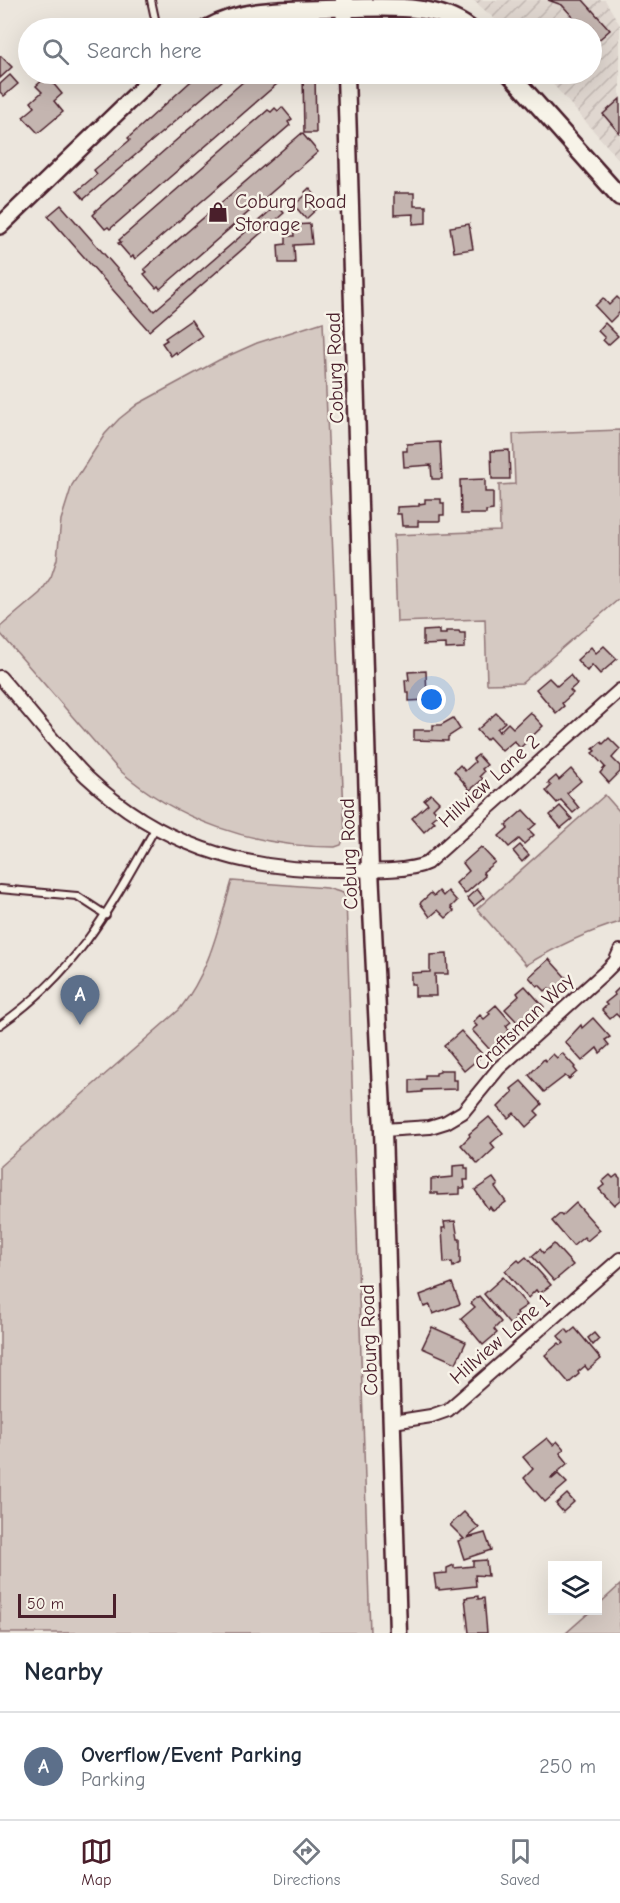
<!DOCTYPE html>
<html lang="en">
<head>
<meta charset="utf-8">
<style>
	body { margin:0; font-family:"Comic Neue",sans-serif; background:#f2f2f3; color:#1f2937 }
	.controls { position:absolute; right:18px; bottom:18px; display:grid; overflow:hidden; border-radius:0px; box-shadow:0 6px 24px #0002 }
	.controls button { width:54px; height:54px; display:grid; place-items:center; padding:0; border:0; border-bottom:2px solid #e0e1e3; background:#fff; color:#1f2937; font:30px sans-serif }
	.scale { position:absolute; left:18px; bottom:15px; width:98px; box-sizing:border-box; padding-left:6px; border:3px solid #4a1f2b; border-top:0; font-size:16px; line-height:21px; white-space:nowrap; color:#4a1f2b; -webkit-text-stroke:4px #f7f3e8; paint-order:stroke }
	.you { position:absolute; left:432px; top:700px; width:21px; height:21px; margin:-15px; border:4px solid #fff; border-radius:50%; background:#1a73e8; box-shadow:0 0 0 9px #1a73e833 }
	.badge { display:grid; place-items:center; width:39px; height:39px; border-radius:50%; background:#4a1f2b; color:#fff; font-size:20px; font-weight:700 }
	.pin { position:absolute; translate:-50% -50px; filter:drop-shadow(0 2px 3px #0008) }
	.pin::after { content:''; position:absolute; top:32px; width:21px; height:18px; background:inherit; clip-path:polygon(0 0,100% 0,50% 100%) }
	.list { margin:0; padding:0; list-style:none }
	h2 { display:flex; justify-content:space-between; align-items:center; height:78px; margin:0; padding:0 24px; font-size:26px }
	h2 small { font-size:20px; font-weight:400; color:#747a83 }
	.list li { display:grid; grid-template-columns:39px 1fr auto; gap:18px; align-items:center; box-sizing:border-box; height:108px; padding:0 24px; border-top:2px solid #e0e1e3 }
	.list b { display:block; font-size:22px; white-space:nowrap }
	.list p { margin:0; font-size:20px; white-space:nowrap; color:#747a83 }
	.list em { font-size:20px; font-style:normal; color:#747a83 }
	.icon { flex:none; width:33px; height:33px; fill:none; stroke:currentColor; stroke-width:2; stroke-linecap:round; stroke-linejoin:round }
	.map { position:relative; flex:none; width:620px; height:1633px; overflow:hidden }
	.search { position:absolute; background:#fff; box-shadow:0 6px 24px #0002; left:18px; right:18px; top:18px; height:66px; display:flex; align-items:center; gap:15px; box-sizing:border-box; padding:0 21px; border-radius:33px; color:#747a83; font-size:22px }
	.sheet { height:186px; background:#fff }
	nav { display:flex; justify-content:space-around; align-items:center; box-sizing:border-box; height:84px; border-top:2px solid #e0e1e3; background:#fff; font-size:16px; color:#747a83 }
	nav a { display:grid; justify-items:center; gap:3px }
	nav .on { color:#4a1f2b }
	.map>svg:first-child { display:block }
	.industrial { fill:url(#industrial-furrows) }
	.green { fill:#d5c9c2; stroke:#907476; stroke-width:1.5 }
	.building { fill:#c4b5b0; stroke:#4a1f2b; stroke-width:1.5 }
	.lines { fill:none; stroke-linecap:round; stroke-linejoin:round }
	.service-casing { stroke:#4a1f2b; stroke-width:10 }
	.minor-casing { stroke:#4a1f2b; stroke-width:16 }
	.tertiary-casing { stroke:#4a1f2b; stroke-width:20 }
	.secondary-casing { stroke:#4a1f2b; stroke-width:21 }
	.service { stroke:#f7f3e8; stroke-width:6 }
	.minor { stroke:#f7f3e8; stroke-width:12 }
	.tertiary { stroke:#f7f3e8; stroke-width:15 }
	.secondary { stroke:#f7f3e8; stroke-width:16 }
	.labels { text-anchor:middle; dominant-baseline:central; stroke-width:5; stroke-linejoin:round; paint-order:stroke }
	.poi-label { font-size:20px; fill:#4a1f2b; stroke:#f7f3e8; text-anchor:start }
	.street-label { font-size:20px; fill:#4a1f2b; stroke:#f7f3e8 }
</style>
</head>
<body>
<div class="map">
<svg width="620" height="1633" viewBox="0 0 620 1633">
	<defs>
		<pattern id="industrial-furrows" width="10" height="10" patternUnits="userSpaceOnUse" patternTransform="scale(1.5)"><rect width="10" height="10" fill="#e0d7d0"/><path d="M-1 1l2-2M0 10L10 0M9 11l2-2" fill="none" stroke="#c2b8b3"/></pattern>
	</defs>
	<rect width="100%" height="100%" fill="#ece6dd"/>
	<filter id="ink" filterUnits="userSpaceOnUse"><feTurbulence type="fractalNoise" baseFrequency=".0167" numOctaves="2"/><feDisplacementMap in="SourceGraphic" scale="12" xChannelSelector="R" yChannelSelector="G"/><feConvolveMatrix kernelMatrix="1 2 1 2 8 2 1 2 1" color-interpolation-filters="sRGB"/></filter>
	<g filter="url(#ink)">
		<!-- industrial -->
		<path class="industrial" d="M473 0H605L620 25V161L544 74H592V28H505Z"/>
		<!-- green -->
		<g class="green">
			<path d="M323 322 345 835 341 845 335 847C255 847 176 821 117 768L0 633V627L40 593 51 577 57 559 61 520 72 485 105 434 119 419 138 404 219 360 257 343Z"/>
			<path d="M620 430V598L522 683 487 684 485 619 397 622 394 535 500 531 499 485 515 484 513 434Z"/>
			<path d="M605 795 620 812V922C586 932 556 947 526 965L477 909Z"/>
			<path d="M232 881 327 888 343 893 346 898 370 1633H0V1166L179 1010C210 971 218 928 232 881Z"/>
			<path d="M620 1585V1633H566L591 1611 598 1610V1605Z"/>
		</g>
		<!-- building -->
		<g class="building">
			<path d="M548 0H583L610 30 595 43 592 39V28H583L562 5Z"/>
			<path d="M1 56 12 67 0 78V57Z"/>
			<path d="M199 74H230L84 199 77 191 97 174 94 170 130 140 128 138Z"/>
			<path d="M252 74H280L284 78 110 229 108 227 105 229 93 215 96 212 95 211Z"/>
			<path d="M303 74H315L316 133H304Z"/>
			<path d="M10 75 18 84 4 96 0 92V84Z"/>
			<path d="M47 76 62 94 54 101 63 112 38 133 23 117 35 107 31 102 42 92 36 86Z"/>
			<path d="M620 99V132L619 133 603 114Z"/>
			<path d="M282 107 292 119 288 122 290 125 135 259 133 256 131 258 118 243 121 242 119 240 268 110 271 112 275 108 278 111Z"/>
			<path d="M302 133 318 152 160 289 158 286 156 288 144 274 147 272 144 269Z"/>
			<path d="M309 188 315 195 313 197 320 206 306 219 294 205 307 194 305 192Z"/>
			<path d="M394 193H414V206H426V223L413 224 414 214 394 215Z"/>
			<path d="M61 205 154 311 277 205 284 213 149 331 48 216Z"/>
			<path d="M310 224 312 244 294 245 295 263H279L278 245 286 244V236H294L293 225Z"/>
			<path d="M469 224 473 249 454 252 450 227Z"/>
			<path d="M617 297 620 300V312L610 322 595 306 603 298 609 305Z"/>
			<path d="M191 320 202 336 177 354 176 352 171 356 162 343 167 340 165 338Z"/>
			<path d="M605 323 618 336 608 345 603 340 605 338 598 331Z"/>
			<path d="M440 442 442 479H432L431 465 404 467 403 451H407V444Z"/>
			<path d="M509 450 510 479H492L491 451Z"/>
			<path d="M485 479V492H493V510L486 511V514H461L460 480Z"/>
			<path d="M425 499H441V503H444V515H440V521H418V526H402L401 514H397V507L419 506V504L425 503Z"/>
			<path d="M439 630V634H446V631H459L460 633H465V648L446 649V644L423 645V631Z"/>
			<path d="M604 646 617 659 600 674 592 665 587 671 577 660 591 647 596 653Z"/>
			<path d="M426 671 427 700 409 701V693H406L405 680H409L408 672Z"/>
			<path d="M570 675 577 684 570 690 573 693 562 703 564 706 556 713 536 689 549 678 557 686Z"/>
			<path d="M530 712 543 726 520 748 514 741 502 751 489 737 486 740 477 730 496 713 505 722 497 729 499 732 508 723 513 728Z"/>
			<path d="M453 718 460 729 448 737V741L414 740V730H433V725H441Z"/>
			<path d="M609 738 620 749 612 758 620 766V772L609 783 600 773 605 767 592 753 595 751 593 749 601 742 603 744Z"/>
			<path d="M478 755 487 765 482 769 484 772 480 776 483 779 470 790 454 771 460 765 465 771 475 762 473 759Z"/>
			<path d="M571 769 581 781 567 793 579 808 573 813 561 800 557 803 546 791 551 786 548 783 556 776 559 780Z"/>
			<path d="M431 794 439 802 433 808 438 814 432 819 435 822 424 832 412 818 428 804 424 800Z"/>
			<path d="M560 806 572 819 561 828 550 815Z"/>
			<path d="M523 810 536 824 529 830 534 835 524 844 519 839 509 847 499 836 508 828 506 825Z"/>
			<path d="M520 845 529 855 522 862 513 851Z"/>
			<path d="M481 847 495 862 483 872 485 876 465 894 456 883 469 871 463 863Z"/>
			<path d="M477 889 484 898 474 906 467 898Z"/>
			<path d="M439 891 443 896 448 891 457 901 451 907 454 911 446 918 438 910 430 917 420 903 431 893 434 896Z"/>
			<path d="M447 954 448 974H435L436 996H415V984H411V973L430 972V955Z"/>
			<path d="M549 959 569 981 559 990 557 987 552 991 549 988 545 991 539 985 537 986 529 977Z"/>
			<path d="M525 986 544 1007 532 1017 530 1014 519 1024 505 1009 519 996 517 993Z"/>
			<path d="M620 987V1018L616 1014 610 1019 602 1010 607 1005 605 1003 615 995 614 993Z"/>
			<path d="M496 1005 511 1022 506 1026 509 1030 490 1050 472 1030 477 1026 473 1022 480 1015 484 1019 490 1014 488 1012Z"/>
			<path d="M593 1018 610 1037 605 1040 609 1045 600 1053 597 1048 582 1061 565 1042 581 1025 582 1028Z"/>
			<path d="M461 1031 483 1055 464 1071 444 1046Z"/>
			<path d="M562 1053 575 1067 574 1068 577 1072 569 1079 565 1076 544 1092 529 1075 544 1059 546 1061 553 1054 557 1058Z"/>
			<path d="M440 1070H453V1080H457V1089L422 1090V1092L410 1093V1080L425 1079V1075H436V1073L440 1072Z"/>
			<path d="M521 1081 542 1104 535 1111 539 1115 526 1127 514 1113 508 1118 498 1107 513 1092 511 1089Z"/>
			<path d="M489 1117 503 1133 491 1143 495 1148 478 1164 461 1145 470 1136 469 1134Z"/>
			<path d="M465 1165V1168H468V1180H464L465 1188H460V1194L438 1195V1193H431V1179L453 1177V1166Z"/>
			<path d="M610 1175 613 1178 617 1175 620 1178V1200L614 1205 599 1189 604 1185 602 1182Z"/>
			<path d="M493 1178 498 1185 495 1187 506 1202 493 1211 490 1207 488 1209 475 1190Z"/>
			<path d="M576 1203 600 1230 587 1241 584 1237 573 1246 552 1221 560 1214 562 1216Z"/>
			<path d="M455 1221 458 1239H460V1263L453 1267 452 1262 444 1263 442 1228H445L444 1222Z"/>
			<path d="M554 1244 573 1265 554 1281 532 1256 540 1249 543 1253Z"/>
			<path d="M526 1257 551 1285 539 1294 536 1290 528 1298 505 1271 518 1260 520 1262Z"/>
			<path d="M503 1277 527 1305 517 1312 518 1314 515 1317 517 1319 510 1325 484 1294Z"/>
			<path d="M452 1283 460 1304 433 1314 430 1305 424 1307 420 1295Z"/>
			<path d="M479 1296 501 1322 494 1329 497 1333 483 1345 461 1319 475 1307 471 1303Z"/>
			<path d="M432 1327 466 1342 456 1363 422 1348Z"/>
			<path d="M575 1328 601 1359 588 1370 585 1366 578 1372 579 1374 569 1383 545 1355 559 1343 561 1345 564 1343 558 1336 566 1329 569 1333Z"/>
			<path d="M594 1333 599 1339 593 1345 588 1338Z"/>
			<path d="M547 1438 553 1445 557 1441 564 1449 560 1453 568 1463 551 1478 552 1479 558 1474 567 1483 545 1502 524 1478 533 1469 523 1457Z"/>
			<path d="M567 1494 574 1502 563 1512 556 1504Z"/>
			<path d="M464 1512 479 1528 467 1538 485 1533 491 1550 464 1559 458 1541 464 1539 450 1525Z"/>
			<path d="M486 1560 488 1576 475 1575 476 1586 439 1590V1588H436L434 1574 447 1573V1568L454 1565V1568L473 1566V1561Z"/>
			<path d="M478 1596V1599L484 1598 487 1633H469L465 1598Z"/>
		</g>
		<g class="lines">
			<!-- service casing -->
			<g class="service-casing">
				<g id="service">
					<path d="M151 0 157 28"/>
					<path d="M0 889 77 896 106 915"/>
					<path d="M0 1025C78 971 110 908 156 827"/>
				</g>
			</g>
			<!-- minor casing -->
			<g class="minor-casing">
				<g id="minor">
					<path d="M0 677C29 710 56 746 87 777 158 844 241 870 337 870 361 870 407 873 427 863L620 690"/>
					<path d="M383 1130 430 1127 446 1122 463 1112 499 1068 605 972 615 962 620 951"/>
					<path d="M393 1422 431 1416 448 1410 620 1259"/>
				</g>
			</g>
			<!-- tertiary casing -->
			<g class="tertiary-casing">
				<g id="tertiary">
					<path d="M207 28C247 5 298 10 344 8"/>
					<path d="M0 226 157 74"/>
				</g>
			</g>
			<!-- secondary casing -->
			<g class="secondary-casing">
				<g id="secondary">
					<path d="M344 0 345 28"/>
					<path d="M344 8C384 8 435 2 469 28"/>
					<path d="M346 74 370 870 383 1130 398 1633"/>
					<path d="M510 74 620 197"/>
				</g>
			</g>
			<!-- service -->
			<use href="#service" class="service"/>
			<!-- minor -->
			<use href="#minor" class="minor"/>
			<!-- tertiary -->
			<use href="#tertiary" class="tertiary"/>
			<!-- secondary -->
			<use href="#secondary" class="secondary"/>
		</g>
	</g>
	<!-- icons -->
	<defs>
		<g id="shop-bare" transform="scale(1.62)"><path d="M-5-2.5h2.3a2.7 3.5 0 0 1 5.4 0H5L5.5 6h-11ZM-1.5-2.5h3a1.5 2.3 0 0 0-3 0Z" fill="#4a1f2b" stroke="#f7f3e8" stroke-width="2.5" paint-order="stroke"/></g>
	</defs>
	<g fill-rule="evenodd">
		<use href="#shop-bare" x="218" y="212"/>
	</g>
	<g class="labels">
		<!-- poi labels -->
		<g class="poi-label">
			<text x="235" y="201">Coburg Road<tspan x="235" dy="23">Storage</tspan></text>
		</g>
		<!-- street labels -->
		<g class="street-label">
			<text transform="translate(335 368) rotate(-92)">Coburg Road</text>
			<text transform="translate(489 781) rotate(-42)">Hillview Lane 2</text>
			<text transform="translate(349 854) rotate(-92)">Coburg Road</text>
			<text transform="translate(524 1022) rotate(-44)">Craftsman Way</text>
			<text transform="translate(500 1339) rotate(-41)">Hillview Lane 1</text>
			<text transform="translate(369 1340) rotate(-92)">Coburg Road</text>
		</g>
	</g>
</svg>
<div class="controls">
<button><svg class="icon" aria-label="layers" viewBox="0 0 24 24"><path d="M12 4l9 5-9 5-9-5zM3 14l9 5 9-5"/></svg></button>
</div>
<div class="scale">50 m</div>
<div class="you"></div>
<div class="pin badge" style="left:80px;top:1025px;background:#5c6f8a">A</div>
<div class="search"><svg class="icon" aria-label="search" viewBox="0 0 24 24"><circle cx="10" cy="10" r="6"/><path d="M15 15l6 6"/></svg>Search here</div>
</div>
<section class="sheet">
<h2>Nearby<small></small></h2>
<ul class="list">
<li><span class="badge" style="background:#5c6f8a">A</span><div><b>Overflow/Event Parking</b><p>Parking</p></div><em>250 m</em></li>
</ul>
</section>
<nav>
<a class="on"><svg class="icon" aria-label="map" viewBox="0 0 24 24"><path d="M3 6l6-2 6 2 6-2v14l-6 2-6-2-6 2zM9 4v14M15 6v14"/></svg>Map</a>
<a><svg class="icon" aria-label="directions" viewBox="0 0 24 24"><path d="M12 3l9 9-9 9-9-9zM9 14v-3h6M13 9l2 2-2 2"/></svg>Directions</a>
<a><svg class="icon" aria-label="saved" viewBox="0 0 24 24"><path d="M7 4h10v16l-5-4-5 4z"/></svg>Saved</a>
</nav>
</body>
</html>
